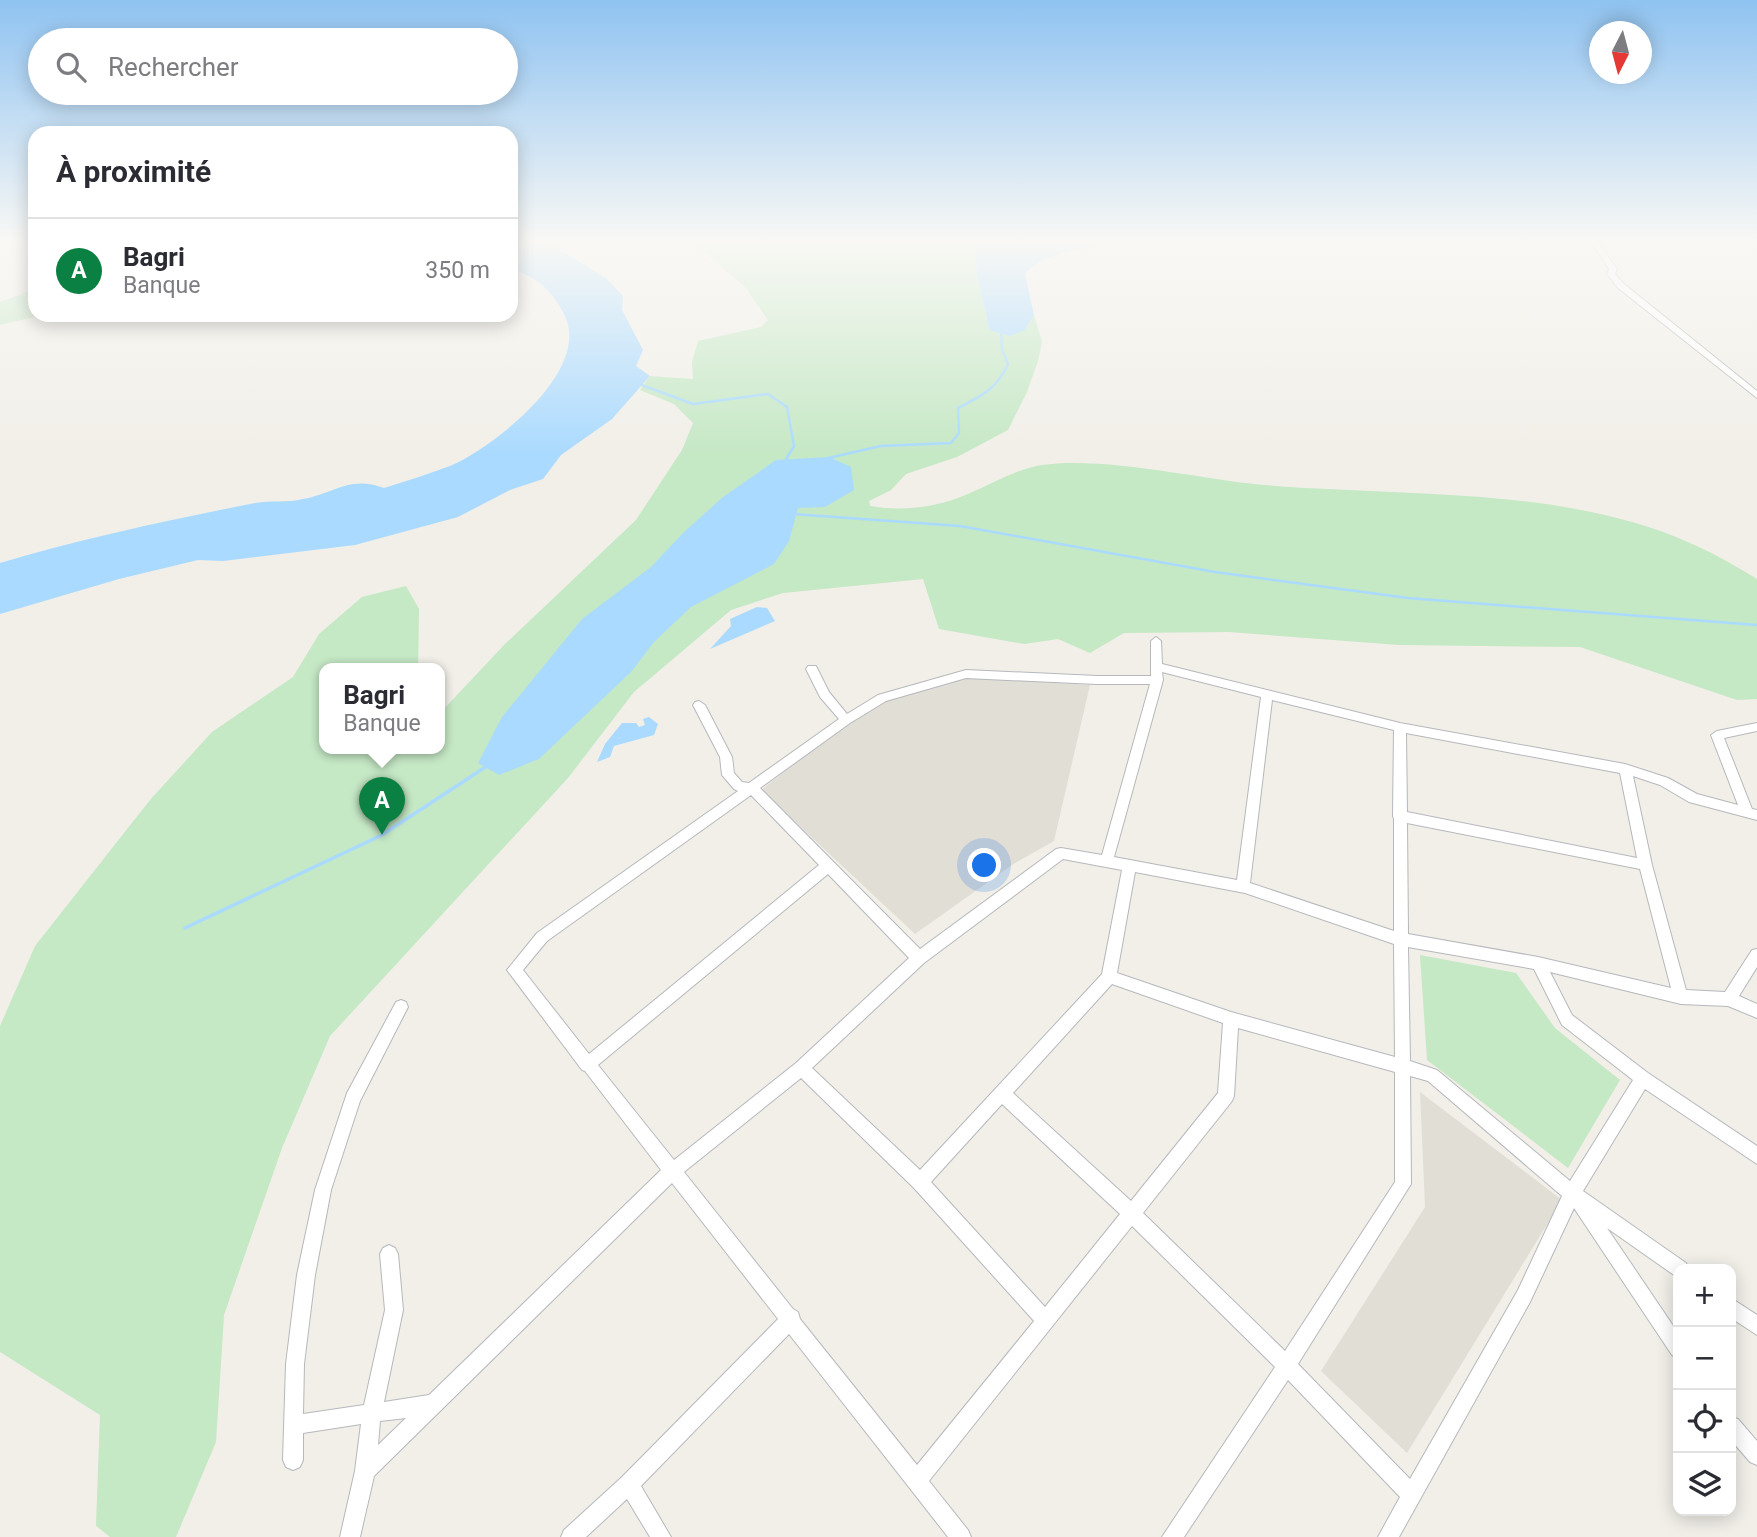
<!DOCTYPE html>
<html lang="fr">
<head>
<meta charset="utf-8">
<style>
	body { margin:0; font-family:Roboto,sans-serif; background:#f2f2f3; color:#2b2b33 }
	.controls { position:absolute; right:21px; bottom:21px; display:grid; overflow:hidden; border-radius:14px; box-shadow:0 4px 18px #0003 }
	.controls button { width:63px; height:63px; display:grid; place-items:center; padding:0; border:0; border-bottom:2px solid #e1e1e2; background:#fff; color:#2b2b33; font:35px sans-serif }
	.compass { position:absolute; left:1589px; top:21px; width:63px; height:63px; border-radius:50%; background:#fff; box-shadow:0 4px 18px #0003; rotate:186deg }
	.you { position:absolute; left:985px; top:866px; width:24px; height:24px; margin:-18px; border:5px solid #fff; border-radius:50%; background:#1a73e8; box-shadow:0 0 0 10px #1a73e833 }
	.badge { display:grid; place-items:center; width:46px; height:46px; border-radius:50%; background:#0b8043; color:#fff; font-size:23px; font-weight:700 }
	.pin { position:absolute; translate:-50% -58px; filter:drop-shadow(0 2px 4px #0008) }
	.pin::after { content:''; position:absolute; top:37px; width:24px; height:21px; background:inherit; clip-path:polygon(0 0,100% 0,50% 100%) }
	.popup { position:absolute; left:319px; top:663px; width:126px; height:91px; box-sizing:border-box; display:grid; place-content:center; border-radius:14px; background:#fff; filter:drop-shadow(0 2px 5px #0005); font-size:23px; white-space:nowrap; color:#7c7c81 }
	.popup b { font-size:26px; color:#2b2b33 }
	.popup::after { content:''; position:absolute; left:50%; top:100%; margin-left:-14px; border:14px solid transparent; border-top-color:#fff }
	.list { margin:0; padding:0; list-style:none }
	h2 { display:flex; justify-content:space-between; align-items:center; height:91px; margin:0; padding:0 28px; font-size:30px }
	h2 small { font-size:23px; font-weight:400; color:#7c7c81 }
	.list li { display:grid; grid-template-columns:46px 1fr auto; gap:21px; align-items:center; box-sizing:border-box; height:105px; padding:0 28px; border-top:2px solid #e1e1e2 }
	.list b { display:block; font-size:26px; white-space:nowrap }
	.list p { margin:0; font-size:23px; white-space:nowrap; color:#7c7c81 }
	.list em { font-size:23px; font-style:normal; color:#7c7c81 }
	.icon { flex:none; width:38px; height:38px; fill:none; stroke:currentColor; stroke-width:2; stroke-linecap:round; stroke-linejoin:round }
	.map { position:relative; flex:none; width:1757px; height:1537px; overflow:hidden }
	.search { position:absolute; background:#fff; box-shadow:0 4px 18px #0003; left:28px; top:28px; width:490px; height:77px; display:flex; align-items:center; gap:18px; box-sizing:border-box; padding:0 24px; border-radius:38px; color:#7c7c81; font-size:26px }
	.panel { position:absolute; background:#fff; box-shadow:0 4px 18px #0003; left:28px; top:126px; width:490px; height:196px; border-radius:21px }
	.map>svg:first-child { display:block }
	.education { fill:#e1ded6 }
	.green { fill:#c5e8c5 }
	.water { fill:#aadaff }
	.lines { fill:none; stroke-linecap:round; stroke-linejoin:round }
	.stream-far1 { stroke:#aadaff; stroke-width:2.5 }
	.stream { stroke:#aadaff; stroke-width:3.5 }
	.minor-casing { stroke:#b5b8bc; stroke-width:2 }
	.minor { fill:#fff; fill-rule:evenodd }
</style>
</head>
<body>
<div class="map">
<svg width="1757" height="1537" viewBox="0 0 1757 1537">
	<rect width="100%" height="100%" fill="#f1efe8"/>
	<!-- education -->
	<g class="education">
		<path d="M968 677 1090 685 1054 841 1015 863 915 934 761 790 825 740 886 696Z"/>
		<path d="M1420 1092 1562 1200 1407 1453 1321 1371 1425 1207Z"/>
	</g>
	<!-- green -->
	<g class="green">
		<path d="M690 240H973L976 243C973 276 984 297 989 330H1025L1034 315 1042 342 1038 361 1027 392 1008 430 957 457 906 474 891 490 869 501 870 506C903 512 938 507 968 494 992 484 1016 469 1042 465 1104 456 1199 479 1264 485 1382 495 1518 489 1632 522 1676 534 1719 555 1757 579V699L1737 700 1580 647 1399 645 1229 632 1124 633 1090 653 1058 639 1024 644 939 629 923 579 783 593 731 610 634 692 568 778 330 1036 282 1148 224 1315 216 1442 176 1537H110L96 1526 100 1415 0 1352V1026L35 946 150 800 212 732 293 677 319 634 362 597 406 586 419 609 418 669H324V749H440V713L505 644 636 520 682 450 693 423 674 404 640 390 650 376 693 379 692 362 698 341 761 327 768 320 745 287Z"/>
		<path d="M35 289V315H43L0 325V302Z"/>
		<path d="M1420 955 1516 973 1555 1028 1620 1080 1568 1168 1427 1060Z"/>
	</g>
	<!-- water -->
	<g class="water">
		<path d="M511 240H543L606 278 623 296 622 310 643 350 636 366 650 376 612 419 561 455 543 479 510 490 458 517 355 545 223 561 198 560 119 579 0 614V563C84 538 169 520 255 503 271 500 287 503 303 499 335 493 350 475 384 488 406 481 429 474 450 466 494 447 591 371 565 316 554 293 537 276 511 269Z"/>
		<path d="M973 240H1139C1108 247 1041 248 1025 275L1034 315 1025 330 1010 336 989 330C984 297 973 276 976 243Z"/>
		<path d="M829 457 851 467 854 490 825 507 798 508 789 541 774 564 691 607 654 642 631 672 539 759 499 775 478 763 502 717 582 619 651 567 683 533 723 497 776 460Z"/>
		<path d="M757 607 767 608 775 621 710 649 731 626 730 619Z"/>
		<path d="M649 717 658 724 654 735 614 746 610 757 597 762 605 744 622 723H636L639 727 645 725 643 719Z"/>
	</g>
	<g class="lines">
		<!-- stream-far1 -->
		<g class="stream-far1">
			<path d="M639 384 693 404 768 394 787 407 794 446 785 461"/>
			<path d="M828 458 881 446 951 443 959 433 958 408C981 396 997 389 1008 364L1002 350 1001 330"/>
			<path d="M793 514 960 526 1215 572 1408 598 1757 625"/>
		</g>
		<!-- stream -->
		<path class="stream" d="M185 928 382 835 487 766"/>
		<!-- minor casing -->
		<g class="minor-casing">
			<g id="minor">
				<path d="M1590 240H1596L1617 269 1615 274 1624 284 1757 391V398L1618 288 1607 274 1609 269Z"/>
				<path d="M1156 637 1161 641 1162 664 1400 723 1625 764 1668 778 1697 794 1738 805 1711 735 1717 731 1757 723V731L1724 738 1752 809 1757 810V820L1689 802 1660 785 1633 776 1652 865 1686 990 1725 992 1752 950 1757 949V967L1739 996 1757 1004V1018L1728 1006 1681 1004 1550 972 1572 1015 1648 1073 1757 1146V1164L1645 1089 1583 1191 1686 1263 1689 1269H1678V1277L1674 1275 1607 1228 1678 1333V1358L1672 1355 1574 1208 1530 1302 1399 1537H1378L1400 1497 1288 1380 1184 1537H1162L1275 1367 1132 1226 929 1481 968 1530 971 1537H948L789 1334 641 1486 671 1537H650L627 1499 586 1537H561L564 1530 622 1477 778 1319 672 1183 374 1476 360 1537H340L355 1471 361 1424 303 1433V1460L300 1467 293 1470 286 1467 283 1460 286 1364 297 1275 315 1190 347 1093 396 1002 401 1000 406 1002 408 1007 360 1101 331 1190 315 1275 304 1364 303 1414 364 1405 385 1310 380 1254 383 1248 389 1245 395 1248 398 1254 403 1310 384 1402 429 1395 661 1170 585 1071 582 1070 507 970 537 933 738 791 734 789 722 775 720 757 693 705 695 702 699 701 705 705 732 757 734 773 742 782 749 783 839 719 820 697 806 669 808 666H816L829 692 847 714 878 695 966 670 1097 676H1151V641ZM1162 672 1261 697 1237 880 1114 857 1163 680ZM966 678 1097 684H1150L1102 855 1061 848 1056 849 920 949 760 788 850 723 886 701ZM1272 700 1394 730 1393 816 1394 819V931L1250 883ZM1406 733 1620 773 1637 858 1407 812ZM751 795 819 865 589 1054 523 970 547 941ZM1407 823 1640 869 1671 988 1538 957 1408 934ZM1063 859 1122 870 1102 974 920 1170 812 1068 924 963ZM1135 872 1245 893 1394 944 1395 1057 1231 1012 1117 973ZM828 874 909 958 796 1063 674 1160 598 1065ZM1408 947 1534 969 1562 1025 1633 1080 1570 1181 1437 1070 1410 1061ZM1112 984 1223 1023 1218 1093 1131 1201 1013 1093ZM1238 1028 1395 1072V1182L1285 1351 1143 1213 1232 1101 1234 1096ZM1410 1076 1428 1081 1562 1196 1518 1290 1410 1479 1298 1364 1411 1184ZM801 1078 914 1188 1034 1321 917 1465 800 1319 798 1312 793 1309 684 1172ZM1002 1104 1120 1214 1045 1307 931 1182ZM406 1418 378 1445 380 1421Z"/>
				<path d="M1731 1298 1757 1315V1335L1731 1318Z"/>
				<path d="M1731 1417 1738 1419 1757 1441V1465L1750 1462 1731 1440Z"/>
			</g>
		</g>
		<!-- minor -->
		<use href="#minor" class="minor"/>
	</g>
	<!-- sky -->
	<linearGradient id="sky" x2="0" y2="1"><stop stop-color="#8fc3f1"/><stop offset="0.53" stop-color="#f9f8f5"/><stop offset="1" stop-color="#f9f8f5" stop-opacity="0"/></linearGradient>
	<rect width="1757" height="455" fill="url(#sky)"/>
</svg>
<div class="controls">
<button>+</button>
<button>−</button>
<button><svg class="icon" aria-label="locate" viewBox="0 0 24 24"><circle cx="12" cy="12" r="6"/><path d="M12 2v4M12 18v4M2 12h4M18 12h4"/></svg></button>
<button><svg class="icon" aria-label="layers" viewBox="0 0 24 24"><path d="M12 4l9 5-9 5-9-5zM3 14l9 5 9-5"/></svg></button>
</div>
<svg class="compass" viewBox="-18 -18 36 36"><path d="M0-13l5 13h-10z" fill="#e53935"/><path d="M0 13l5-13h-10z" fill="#7c7c81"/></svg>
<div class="you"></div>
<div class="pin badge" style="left:382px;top:835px">A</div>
<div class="popup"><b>Bagri</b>Banque</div>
<div class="search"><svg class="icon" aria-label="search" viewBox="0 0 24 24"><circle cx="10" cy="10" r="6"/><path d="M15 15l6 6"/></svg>Rechercher</div>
<section class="panel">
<h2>À proximité<small></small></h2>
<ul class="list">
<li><span class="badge">A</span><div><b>Bagri</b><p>Banque</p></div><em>350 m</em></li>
</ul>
</section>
</div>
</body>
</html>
